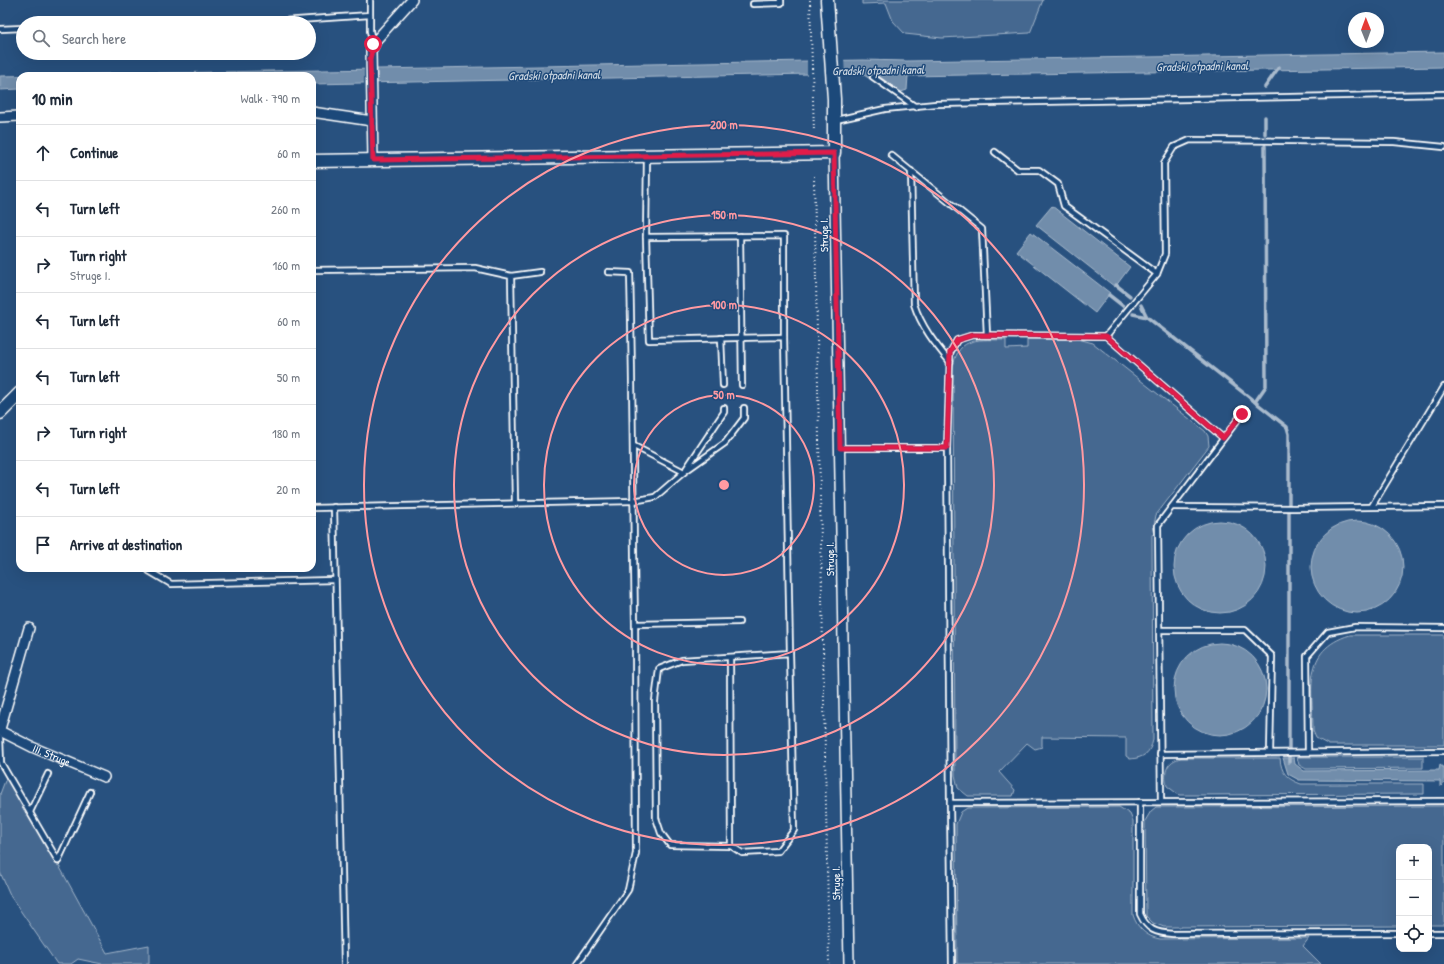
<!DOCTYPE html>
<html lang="en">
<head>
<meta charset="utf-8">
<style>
	body { margin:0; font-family:"Patrick Hand",sans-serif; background:#f2f2f3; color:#1f2937 }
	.controls { position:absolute; right:12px; bottom:12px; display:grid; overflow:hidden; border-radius:8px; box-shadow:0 4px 16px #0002 }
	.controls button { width:36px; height:36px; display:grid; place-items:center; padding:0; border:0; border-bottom:1px solid #e0e1e3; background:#fff; color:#1f2937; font:20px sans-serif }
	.compass { position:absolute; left:1348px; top:12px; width:36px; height:36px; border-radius:50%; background:#fff; box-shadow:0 4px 16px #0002; rotate:359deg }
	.stop { position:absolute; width:12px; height:12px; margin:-9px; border:3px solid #e11d48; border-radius:50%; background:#fff }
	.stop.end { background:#e11d48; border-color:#fff; box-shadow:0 1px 4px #0008 }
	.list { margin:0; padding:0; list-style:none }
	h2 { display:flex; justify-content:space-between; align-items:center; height:52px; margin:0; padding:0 16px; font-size:17px }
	h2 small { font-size:13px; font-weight:400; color:#747a83 }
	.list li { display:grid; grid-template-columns:26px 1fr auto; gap:12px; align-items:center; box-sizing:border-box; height:56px; padding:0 16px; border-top:1px solid #e0e1e3 }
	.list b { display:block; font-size:15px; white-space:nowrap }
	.list p { margin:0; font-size:13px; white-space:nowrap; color:#747a83 }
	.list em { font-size:13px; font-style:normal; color:#747a83 }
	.icon { flex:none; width:22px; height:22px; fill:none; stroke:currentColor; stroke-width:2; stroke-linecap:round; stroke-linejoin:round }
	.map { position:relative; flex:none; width:1444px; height:964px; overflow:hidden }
	.search { position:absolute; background:#fff; box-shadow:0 4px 16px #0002; left:16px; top:16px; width:300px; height:44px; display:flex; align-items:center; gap:10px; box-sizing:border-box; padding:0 14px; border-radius:22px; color:#747a83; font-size:15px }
	.panel { position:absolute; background:#fff; box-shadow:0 4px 16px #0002; left:16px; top:72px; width:300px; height:500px; border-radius:12px }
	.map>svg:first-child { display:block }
	.green { fill:#446890; stroke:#a2b4c8 }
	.water { fill:#718dab; stroke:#aabbcd }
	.pier { fill:#28517f }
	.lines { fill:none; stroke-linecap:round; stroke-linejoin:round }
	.stream { stroke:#aabbcd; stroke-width:3.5 }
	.service-casing { stroke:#fff; stroke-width:8 }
	.minor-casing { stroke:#fff; stroke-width:12 }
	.tertiary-casing { stroke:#fff; stroke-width:15 }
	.path { stroke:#fff; stroke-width:2; stroke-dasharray:1 3; stroke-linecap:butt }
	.service { stroke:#1f4a7a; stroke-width:4.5 }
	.minor { stroke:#1f4a7a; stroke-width:9 }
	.tertiary { stroke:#1f4a7a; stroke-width:12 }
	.route { stroke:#e11d48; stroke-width:5 }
	.ring { fill:none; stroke:#ff9aa2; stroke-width:2 }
	.labels { text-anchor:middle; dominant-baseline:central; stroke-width:3; stroke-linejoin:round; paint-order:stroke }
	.street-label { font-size:11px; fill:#fff; stroke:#1f4a7a }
	.water-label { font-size:12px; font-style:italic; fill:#d4dde6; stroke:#1f4a7a }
	.centre { fill:#ff9aa2; stroke:#1f4a7a; stroke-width:2 }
	.ring-label { font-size:12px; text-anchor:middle; font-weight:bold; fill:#ff9aa2; stroke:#1f4a7a; stroke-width:3; stroke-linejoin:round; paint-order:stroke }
</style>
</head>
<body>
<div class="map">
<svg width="1444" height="964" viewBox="0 0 1444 964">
	<rect width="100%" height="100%" fill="#28517f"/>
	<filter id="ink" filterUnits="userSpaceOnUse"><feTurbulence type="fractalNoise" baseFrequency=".025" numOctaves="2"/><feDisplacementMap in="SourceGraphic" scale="8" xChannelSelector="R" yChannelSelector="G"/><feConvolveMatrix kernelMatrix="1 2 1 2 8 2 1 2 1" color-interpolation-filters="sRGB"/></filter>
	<g filter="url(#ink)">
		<!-- green -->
		<g class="green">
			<path d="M862 0H1043L1030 33 942 38 905 34 893 21 886 3 862 4Z"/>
			<path d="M1027 339H1078L1093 343 1205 431 1208 436 1209 446 1156 515 1152 536 1153 740C1150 753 1144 758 1130 759L1126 756V738L1042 737V747L1035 749 1027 743 999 772 1015 790 1013 796H968L958 788 955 775 953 367C958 335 981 340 1006 340V349L1027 348Z"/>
			<path d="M1350 635H1444V745H1329L1316 738 1313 731C1313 689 1301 650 1350 635Z"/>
			<path d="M1297 757H1423V768L1306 769 1299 765Z"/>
			<path d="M1181 758H1280C1281 773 1287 779 1301 784H1424V794L1179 795 1167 786C1163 772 1167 761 1181 758Z"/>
			<path d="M8 773 107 953 149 945V964H102L78 959 71 964H57L11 897 0 872V794Z"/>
			<path d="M1444 806V925H1429V847H1399V926L1164 927 1153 923 1146 916 1145 821 1151 811 1156 807Z"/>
			<path d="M1119 807 1130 814 1133 821V915C1137 928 1147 937 1160 939L1309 938 1303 946 1321 964H957L956 824 961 812 967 808Z"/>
		</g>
		<!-- water -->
		<g class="water">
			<path d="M1444 52V67L908 76 907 90 901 92 876 74 870 79 861 73 312 84V76H20V89L0 90V76L863 60 907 61Z"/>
			<path d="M1052 206 1130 267 1115 287 1036 225Z"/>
			<path d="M1031 232 1110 293 1095 313 1016 251Z"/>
			<circle cx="1220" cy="567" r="46"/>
			<circle cx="1357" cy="567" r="46"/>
			<circle cx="1220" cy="689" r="46"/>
			<path d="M1283 758H1294L1295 764 1304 771 1439 770 1440 765 1444 768V783L1440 787V781L1299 780 1288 774Z"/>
		</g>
		<!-- pier -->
		<g class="pier">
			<path d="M844 58 845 76H807V59Z"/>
			<rect x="364" y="67" width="13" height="18"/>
		</g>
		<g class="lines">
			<!-- stream -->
			<g class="stream">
				<path d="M1265 87 1279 67"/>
				<path d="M1265 117V134"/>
				<path d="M1116 285 1130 296"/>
				<path d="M1109 295 1123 306"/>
				<path d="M1141 305 1147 317 1287 427 1289 434V762"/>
				<path d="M1133 314 1147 317"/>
				<path d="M1255 402 1266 386 1265 146"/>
			</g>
			<!-- service casing -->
			<g class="service-casing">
				<g id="service">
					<path d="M753 4 781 3V0"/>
					<path d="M370 15V31L373 44"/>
					<path d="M254 23 370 15V0"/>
					<path d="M0 29 23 28"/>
					<path d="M873 77 916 107"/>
					<path d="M836 120 885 109 936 104 1444 94"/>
					<path d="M995 152 1018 170H1039L1058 184 1064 206 1157 274"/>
					<path d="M891 155 982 229 987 335"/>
					<path d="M647 157 646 237 649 340 784 337 790 653 682 660 659 669 655 701 656 818 661 833 670 845 731 846 742 853 778 851 794 830 790 653"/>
					<path d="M911 171 914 304C921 326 935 344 950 362"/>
					<path d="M740 236 742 385"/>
					<path d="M646 237 784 236V337"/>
					<path d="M312 270 475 268 511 276 515 503"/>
					<path d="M608 272 630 273C633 390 633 507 635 624L739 622"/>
					<path d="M511 276 540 272"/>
					<path d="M1106 336 1223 438"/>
					<path d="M721 338 723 385"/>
					<path d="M634 446 684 472"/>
					<path d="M840 448H947L950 353 957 340 973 335 1106 336 1157 274 1165 254 1164 163 1174 147 1190 140 1394 142 1444 147"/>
					<path d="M947 448 950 803 1444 801"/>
					<path d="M686 469 724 412V408"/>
					<path d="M1372 506 1444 387"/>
					<path d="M334 507 344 964"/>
					<path d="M1172 507 1294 508 1444 506"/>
					<path d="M312 508 633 501 655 497 684 472 725 443 744 418V408"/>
					<path d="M149 568V571L171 584 335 580"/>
					<path d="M1159 630H1245L1272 656 1270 752"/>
					<path d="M730 657 731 846"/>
					<path d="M0 738 1 763 58 861"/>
					<path d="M1308 751 1307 656 1328 632 1355 627 1444 628"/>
					<path d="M1160 754 1444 751"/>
					<path d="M1140 802V914C1147 930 1156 933 1173 934L1399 933"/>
					<path d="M1161 802 1158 525 1242 414"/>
					<path d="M950 803 952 964"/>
					<path d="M30 812 48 774"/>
					<path d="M58 861 90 792"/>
					<path d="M1429 933H1444"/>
					<path d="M577 964 628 890 636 853 635 624"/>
				</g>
			</g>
			<!-- minor casing -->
			<g class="minor-casing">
				<g id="minor">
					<path d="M312 112 372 121"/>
					<path d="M0 117 20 116"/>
					<path d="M834 153 849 964"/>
					<path d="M373 160 371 51 377 39 412 0"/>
					<path d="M0 729 29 628"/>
					<path id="s1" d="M0 731 32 747 104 777"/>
				</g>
			</g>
			<!-- tertiary casing -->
			<g class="tertiary-casing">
				<g id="tertiary">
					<path d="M312 161 834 153V99L827 0"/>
					<path d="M0 413 20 393"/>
				</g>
			</g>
			<!-- path -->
			<g class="path">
				<path d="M810 0 814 132"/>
				<path d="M814 176 829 964"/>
			</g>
			<!-- service -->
			<use href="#service" class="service"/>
			<!-- minor -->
			<use href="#minor" class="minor"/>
			<!-- tertiary -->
			<use href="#tertiary" class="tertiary"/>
		</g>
	</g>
	<g class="lines" filter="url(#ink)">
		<!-- route -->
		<path class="route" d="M373 44 370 60 373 160 834 153 840 448H947L950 352 957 340 973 335 1106 336 1223 438 1242 414"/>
	</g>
	<!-- distance rings -->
	<g class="ring">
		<circle cx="724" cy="485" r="90"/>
		<circle cx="724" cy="485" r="180"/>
		<circle cx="724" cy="485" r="270"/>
		<circle cx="724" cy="485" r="360"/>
	</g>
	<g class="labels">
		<!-- street labels -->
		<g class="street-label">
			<text transform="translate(824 235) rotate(-91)">Struge I.</text>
			<text transform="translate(830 559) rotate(-91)">Struge I.</text>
			<text stroke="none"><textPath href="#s1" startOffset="57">III. Struge</textPath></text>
			<text transform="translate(836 883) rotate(-91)">Struge I.</text>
		</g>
		<!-- water labels -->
		<g class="water-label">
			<text transform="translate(1202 66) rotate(-1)">Gradski otpadni kanal</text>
			<text transform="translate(878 70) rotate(-1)">Gradski otpadni kanal</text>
			<text transform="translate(554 75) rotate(-1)">Gradski otpadni kanal</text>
		</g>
	</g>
	<circle cx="724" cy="485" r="6" class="centre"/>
	<g class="ring-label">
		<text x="724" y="129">200 m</text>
		<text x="724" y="219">150 m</text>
		<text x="724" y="309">100 m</text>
		<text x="724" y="399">50 m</text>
	</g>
</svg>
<div class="controls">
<button>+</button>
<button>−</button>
<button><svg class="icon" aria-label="locate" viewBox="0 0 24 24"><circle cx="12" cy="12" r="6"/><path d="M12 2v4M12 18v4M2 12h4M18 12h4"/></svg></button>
</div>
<svg class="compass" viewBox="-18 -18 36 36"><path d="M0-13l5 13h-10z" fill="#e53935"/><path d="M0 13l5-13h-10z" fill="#747a83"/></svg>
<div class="stop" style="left:373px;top:44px"></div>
<div class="stop end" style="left:1242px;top:414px"></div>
<div class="search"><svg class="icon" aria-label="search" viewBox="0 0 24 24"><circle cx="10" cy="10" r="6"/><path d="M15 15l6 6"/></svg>Search here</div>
<section class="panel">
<h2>10 min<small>Walk · 790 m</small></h2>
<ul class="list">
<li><svg class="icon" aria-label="ahead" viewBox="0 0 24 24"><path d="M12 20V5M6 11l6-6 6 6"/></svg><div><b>Continue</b></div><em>60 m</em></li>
<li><svg class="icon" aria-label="left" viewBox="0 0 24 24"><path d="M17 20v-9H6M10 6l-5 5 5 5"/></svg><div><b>Turn left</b></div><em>260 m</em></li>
<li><svg class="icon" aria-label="right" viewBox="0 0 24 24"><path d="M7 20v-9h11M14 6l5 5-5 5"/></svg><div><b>Turn right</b><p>Struge I.</p></div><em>160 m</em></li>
<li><svg class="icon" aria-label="left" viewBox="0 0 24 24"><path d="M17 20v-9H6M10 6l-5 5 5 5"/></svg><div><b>Turn left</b></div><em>60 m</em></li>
<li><svg class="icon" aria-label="left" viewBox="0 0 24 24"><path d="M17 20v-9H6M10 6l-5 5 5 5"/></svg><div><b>Turn left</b></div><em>50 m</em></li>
<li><svg class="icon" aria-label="right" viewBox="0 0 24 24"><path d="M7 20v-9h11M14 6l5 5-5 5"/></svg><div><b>Turn right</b></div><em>180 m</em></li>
<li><svg class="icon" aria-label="left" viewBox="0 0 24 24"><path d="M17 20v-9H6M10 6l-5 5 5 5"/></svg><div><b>Turn left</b></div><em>20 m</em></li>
<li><svg class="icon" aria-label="arrive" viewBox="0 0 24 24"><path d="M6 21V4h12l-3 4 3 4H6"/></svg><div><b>Arrive at destination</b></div></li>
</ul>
</section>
</div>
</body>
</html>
